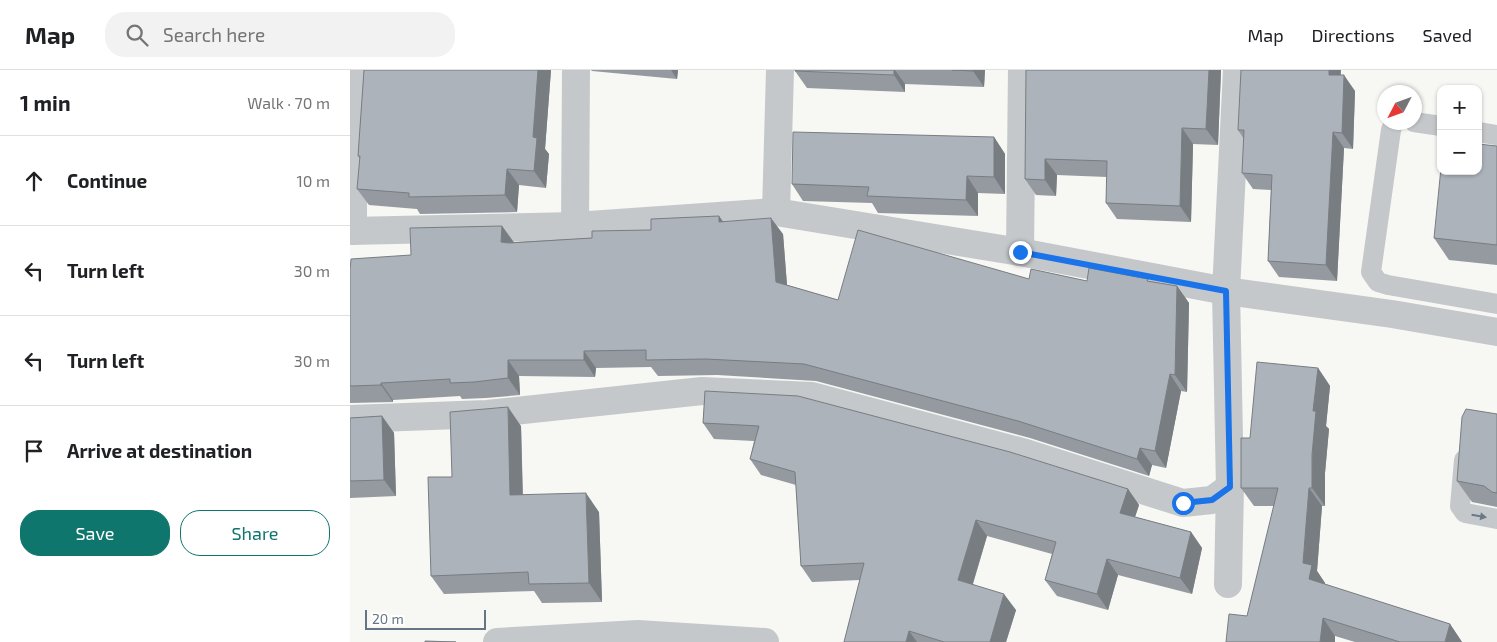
<!DOCTYPE html>
<html lang="en">
<head>
<meta charset="utf-8">
<style>
	body { margin:0; font-family:"Exo 2",sans-serif; background:#f2f2f2; color:#202124 }
	.controls { position:absolute; right:15px; top:15px; display:grid; overflow:hidden; border-radius:10px; box-shadow:0 1px 4px #0004 }
	.controls button { width:45px; height:45px; display:grid; place-items:center; padding:0; border:0; border-bottom:1px solid #e0e0e0; background:#fff; color:#202124; font:25px sans-serif }
	.compass { position:absolute; left:1027px; top:15px; width:45px; height:45px; border-radius:50%; background:#fff; box-shadow:0 1px 4px #0004; rotate:229deg }
	.scale { position:absolute; left:15px; bottom:12px; width:121px; box-sizing:border-box; padding-left:5px; border:2px solid #657585; border-top:0; font-size:14px; line-height:18px; white-space:nowrap; color:#657585; -webkit-text-stroke:4px #fff; paint-order:stroke }
	.stop { position:absolute; width:15px; height:15px; margin:-11px; border:4px solid #1a73e8; border-radius:50%; background:#fff }
	.stop.end { background:#1a73e8; border-color:#fff; box-shadow:0 1px 5px #0008 }
	.list { margin:0; padding:0; list-style:none }
	h2 { display:flex; justify-content:space-between; align-items:center; height:65px; margin:0; padding:0 20px; font-size:21px }
	h2 small { font-size:16px; font-weight:400; color:#757577 }
	.list li { display:grid; grid-template-columns:32px 1fr auto; gap:15px; align-items:center; box-sizing:border-box; height:90px; padding:0 20px; border-top:1px solid #e0e0e0 }
	.list b { display:block; font-size:19px; white-space:nowrap }
	.list em { font-size:16px; font-style:normal; color:#757577 }
	.actions { display:flex; gap:10px; padding:15px 20px }
	.actions a { flex:1; padding:11px 0; border:1px solid #0f766e; border-radius:20px; text-align:center; font-size:18px; color:#0f766e }
	.actions .main { background:#0f766e; color:#fff }
	.icon { flex:none; width:28px; height:28px; fill:none; stroke:currentColor; stroke-width:2; stroke-linecap:round; stroke-linejoin:round }
	.map { position:relative; flex:none; width:1147px; height:572px; overflow:hidden }
	header { display:flex; align-items:center; gap:30px; box-sizing:border-box; height:70px; padding:0 25px; background:#fff; border-bottom:1px solid #e0e0e0 }
	header strong { font-size:24px }
	nav { display:flex; gap:28px; margin-inline-start:auto; font-size:18px }
	.search { width:350px; height:45px; background:#f2f2f2; display:flex; align-items:center; gap:12px; box-sizing:border-box; padding:0 18px; border-radius:20px; color:#757577; font-size:19px }
	main { display:flex }
	aside { flex:1; background:#fff }
	.map>svg:first-child { display:block }
	.lines { fill:none; stroke-linecap:round; stroke-linejoin:round }
	.service { stroke:#c4c8cb; stroke-width:20 }
	.minor { stroke:#c4c8cb; stroke-width:28 }
	.wall { fill:#949aa0 }
	.shaded-wall { fill:#787d82 }
	.building { fill:#acb3ba; stroke:#787d82 }
	.oneway { fill:#6a7988 }
	.route { stroke:#1a73e8; stroke-width:6 }
</style>
</head>
<body>
<header>
<strong>Map</strong>
<div class="search"><svg class="icon" aria-label="search" viewBox="0 0 24 24"><circle cx="10" cy="10" r="6"/><path d="M15 15l6 6"/></svg>Search here</div>
<nav><a>Map</a><a>Directions</a><a>Saved</a></nav>
</header>
<main>
<aside>
<h2>1 min<small>Walk · 70 m</small></h2>
<ul class="list">
<li><svg class="icon" aria-label="ahead" viewBox="0 0 24 24"><path d="M12 20V5M6 11l6-6 6 6"/></svg><div><b>Continue</b></div><em>10 m</em></li>
<li><svg class="icon" aria-label="left" viewBox="0 0 24 24"><path d="M17 20v-9H6M10 6l-5 5 5 5"/></svg><div><b>Turn left</b></div><em>30 m</em></li>
<li><svg class="icon" aria-label="left" viewBox="0 0 24 24"><path d="M17 20v-9H6M10 6l-5 5 5 5"/></svg><div><b>Turn left</b></div><em>30 m</em></li>
<li><svg class="icon" aria-label="arrive" viewBox="0 0 24 24"><path d="M6 21V4h12l-3 4 3 4H6"/></svg><div><b>Arrive at destination</b></div></li>
</ul>
<div class="actions"><a class="main">Save</a><a>Share</a></div>
</aside>
<div class="map">
<svg width="1147" height="572" viewBox="0 0 1147 572">
	<rect width="100%" height="100%" fill="#f7f7f3"/>
	<g class="lines">
		<!-- service -->
		<g class="service">
			<path d="M1044 52 1041 60 1021 202 1028 212 1038 215 1147 234"/>
			<path d="M1064 52 1091 56"/>
			<path d="M1128 62 1147 65"/>
			<path d="M1114 390 1110 436 1115 443 1147 449"/>
		</g>
		<!-- minor -->
		<g class="minor">
			<path d="M3 0V161"/>
			<path d="M426 142 430 0"/>
			<path d="M225 156 226 0"/>
			<path d="M0 161 225 156 426 142 670 182 876 221 1042 244 1147 262"/>
			<path d="M670 182 672 0"/>
			<path d="M0 349 137 344 352 321 462 326 676 383 833 433 862 430 880 417"/>
			<path d="M878 514 880 417 876 221 887 0"/>
			<path d="M147 572 288 564 415 572"/>
		</g>
	</g>
	<!-- wall -->
	<g class="wall">
		<path d="M14 0H201L195 79 199 84 196 118 169 115 167 142 70 144 67 139 19 135 7 119 10 89 8 86Z"/>
		<path d="M241 0H328L327 9 242 1Z"/>
		<path d="M445 0H635L634 17 555 14V22L457 18 445 1Z"/>
		<path d="M686 0H871L868 75 843 74 841 152 767 149 756 133 757 107 707 105 706 126 686 125 675 109Z"/>
		<path d="M991 5 1005 21 1003 79 994 78 987 211 929 207 918 191 921 120 903 119 892 103 894 69 888 60Z"/>
		<path d="M644 67 655 84V124L628 123V146L528 143 522 133 453 131 442 114Z"/>
		<path d="M1147 76V195L1099 190 1084 168Z"/>
		<path d="M369 146 373 152 433 164 437 215 488 230 679 209 737 211H799L827 216 839 233 837 322 831 321 816 398 802 395 799 406 680 368 466 311 367 305 308 306 301 297 246 298 245 307 169 306 170 325 136 328 112 329 110 326 43 330V332L0 333V200L61 185 152 156 164 172 242 168 301 160Z"/>
		<path d="M968 298 980 316 976 356 979 359 975 403V436H972L967 501 975 513V515L1100 554 1112 572H1005L985 566 897 546 924 436H904L891 418 900 368Z"/>
		<path d="M355 321 778 419 789 435 785 447 841 462 852 478 842 524 768 505 758 540 707 526 695 510 702 484 637 466 623 514 666 540 656 572H494L510 510 462 512 451 496 446 415 411 405 400 389 404 371 364 369 353 353Z"/>
		<path d="M1147 344V437L1122 432 1107 411Z"/>
		<path d="M32 346 44 363 46 426 0 428V348Z"/>
		<path d="M171 356 173 425 249 442 252 532 192 533 184 521 94 524 81 506 102 407Z"/>
	</g>
	<!-- shaded-wall -->
	<g class="shaded-wall">
		<path d="M188 0H201L195 79 199 84 196 118 184 101 183 67Z"/>
		<path d="M321 0H328L327 9Z"/>
		<path d="M544 0H545L555 14V22L544 5Z"/>
		<path d="M623 0H635L634 17 623 1Z"/>
		<path d="M859 0H871L868 75 856 59Z"/>
		<path d="M979 0H991L990 21 979 5Z"/>
		<path d="M994 5 1005 21 1003 79 992 63Z"/>
		<path d="M832 58 843 74 841 152 830 136Z"/>
		<path d="M983 62 994 78 987 211 976 195Z"/>
		<path d="M644 67 655 84V124L644 107Z"/>
		<path d="M695 89 707 105 706 126 695 110Z"/>
		<path d="M157 99 169 115 167 142 155 125Z"/>
		<path d="M617 106 628 123V146L616 130Z"/>
		<path d="M369 146 381 163 369 152Z"/>
		<path d="M421 148 433 164 438 228 426 212Z"/>
		<path d="M152 156 164 173 151 172Z"/>
		<path d="M827 216 839 233 837 322 825 305Z"/>
		<path d="M234 281 246 298 245 307 234 290Z"/>
		<path d="M158 290 169 306 170 325 158 308Z"/>
		<path d="M968 298 980 316 976 356 979 359 975 403V436L962 418 963 341Z"/>
		<path d="M820 304 831 321 816 398 805 381Z"/>
		<path d="M31 313 43 330V332L31 315Z"/>
		<path d="M158 337 171 356 173 444 160 425Z"/>
		<path d="M32 346 44 363 46 426 34 410Z"/>
		<path d="M790 378 802 395 799 406 787 389Z"/>
		<path d="M959 418 972 436 967 501 975 513 971 528 959 509 953 493Z"/>
		<path d="M778 419 789 435 781 459 770 443Z"/>
		<path d="M236 423 249 442 252 532 239 513Z"/>
		<path d="M626 450 637 466 619 526 608 510Z"/>
		<path d="M841 462 852 478 842 524 830 508Z"/>
		<path d="M757 489 768 505 758 540 747 524Z"/>
		<path d="M654 524 666 540 656 572H640Z"/>
		<path d="M973 548 985 566V572H970Z"/>
		<path d="M1100 554 1112 572H1095Z"/>
		<path d="M559 561 567 572H556Z"/>
	</g>
	<!-- building -->
	<g class="building">
		<path d="M14 0H188L183 67 187 68 184 101 157 99 155 125 59 127V123L7 119 10 86H8Z"/>
		<path d="M445 0H544V5L445 1Z"/>
		<path d="M602 0H623V1Z"/>
		<path d="M676 0H859L856 59 832 58 830 136 756 133 757 91 695 89V110L675 109Z"/>
		<path d="M891 0H979V5H994L992 63 983 62 976 195 918 191 922 105 892 103 894 60H888Z"/>
		<path d="M443 62 644 67V107L617 106 616 130 517 126 519 117 442 114Z"/>
		<path d="M1128 74 1147 76V175L1084 168 1091 98V101H1128Z"/>
		<path d="M369 146V152L421 148 426 212 488 230 508 160 679 209 681 199 737 211 739 198 798 209 797 211 827 216 825 305 820 304 805 381 790 378 787 389 668 351 454 294 356 289 296 290V280L234 281V290H158V308L124 312 100 313V309L31 313V315L0 316V200L1 189 61 185 60 158 152 156 151 172 159 173 242 168V161L301 160V149Z"/>
		<path d="M907 292 968 298 963 341H966L962 385V418H959L953 493 962 495 959 509 1100 554 1095 572H1050L973 548 970 572H876L879 544 897 546 928 418H891V368H900Z"/>
		<path d="M355 321 448 326 660 382 778 419 770 443 841 462 830 508 757 489 747 524 695 510 706 472 626 450 608 510 654 524 640 572H594L559 561 556 572H494L514 493 451 496 445 402 400 389 409 356 353 353Z"/>
		<path d="M158 337 160 425 236 423 239 513 179 514 178 502 81 506 78 407H102L100 342Z"/>
		<path d="M1116 339 1147 344V423L1142 422 1134 416 1107 411 1112 347Z"/>
		<path d="M32 346 34 410 0 411V348Z"/>
		<path d="M75 571 106 572H75Z"/>
	</g>
	<!-- one-way arrows -->
	<defs><path id="oneway-solid" d="M-6-.8H1V-3.2L6.5 0L1 3.2V.8H-6Z" transform="scale(1.25)"/></defs>
	<use class="oneway" href="#oneway-solid" transform="translate(1129 446) rotate(10)"/>
	<g class="lines">
		<!-- route -->
		<path class="route" d="M670 182 876 221 880 417 862 430 833 433"/>
	</g>
</svg>
<div class="controls">
<button>+</button>
<button>−</button>
</div>
<svg class="compass" viewBox="-18 -18 36 36"><path d="M0-13l5 13h-10z" fill="#e53935"/><path d="M0 13l5-13h-10z" fill="#757577"/></svg>
<div class="scale">20 m</div>
<div class="stop" style="left:833px;top:433px"></div>
<div class="stop end" style="left:670px;top:182px"></div>
</div>
</main>
</body>
</html>
